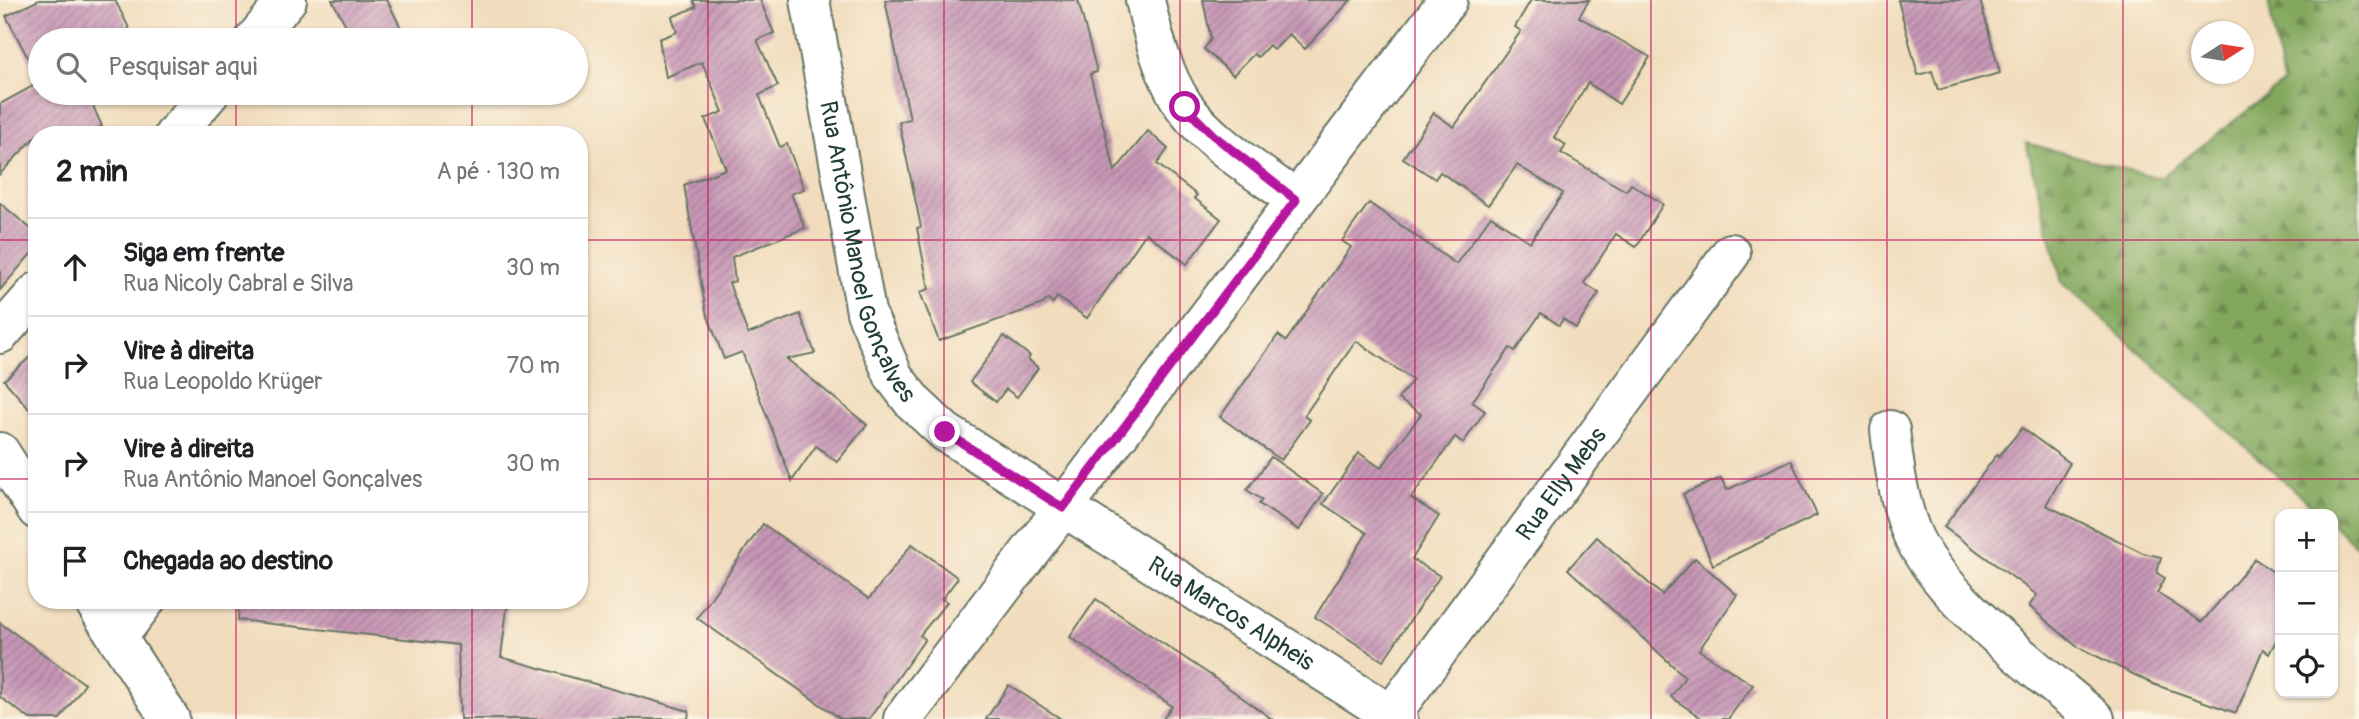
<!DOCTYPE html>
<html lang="pt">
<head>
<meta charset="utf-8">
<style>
	body { margin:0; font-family:Pangolin,sans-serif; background:#f2f2f2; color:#202124 }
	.controls { position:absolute; right:21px; bottom:21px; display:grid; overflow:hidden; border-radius:14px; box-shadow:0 2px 5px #0004 }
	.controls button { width:63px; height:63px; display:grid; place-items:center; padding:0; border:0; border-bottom:2px solid #e0e0e0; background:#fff; color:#202124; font:35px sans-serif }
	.compass { position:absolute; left:2191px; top:21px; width:63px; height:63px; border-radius:50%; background:#fff; box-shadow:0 2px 5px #0004; rotate:78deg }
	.stop { position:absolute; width:21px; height:21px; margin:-16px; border:5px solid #b5179e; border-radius:50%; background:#fff }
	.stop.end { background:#b5179e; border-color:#fff; box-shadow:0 2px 7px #0008 }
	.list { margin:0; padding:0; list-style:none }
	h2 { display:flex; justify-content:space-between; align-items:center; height:91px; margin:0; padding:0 28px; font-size:30px }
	h2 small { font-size:23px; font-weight:400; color:#757577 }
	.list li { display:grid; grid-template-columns:46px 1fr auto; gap:21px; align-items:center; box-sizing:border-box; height:98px; padding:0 28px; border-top:2px solid #e0e0e0 }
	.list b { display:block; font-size:26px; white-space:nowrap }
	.list p { margin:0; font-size:23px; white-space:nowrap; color:#757577 }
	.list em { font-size:23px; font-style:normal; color:#757577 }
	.icon { flex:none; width:38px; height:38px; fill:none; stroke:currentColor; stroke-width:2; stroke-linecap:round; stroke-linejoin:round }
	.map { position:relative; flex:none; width:2359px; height:719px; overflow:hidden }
	.search { position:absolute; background:#fff; box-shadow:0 2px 5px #0004; left:28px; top:28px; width:560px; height:77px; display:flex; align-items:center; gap:18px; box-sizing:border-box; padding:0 24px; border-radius:38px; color:#757577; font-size:26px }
	.panel { position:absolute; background:#fff; box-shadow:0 2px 5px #0004; left:28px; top:126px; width:560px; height:483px; border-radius:28px }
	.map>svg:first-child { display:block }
	.forest { fill:url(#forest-firs); stroke:#517248; stroke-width:2 }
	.building { fill:url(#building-hatch) }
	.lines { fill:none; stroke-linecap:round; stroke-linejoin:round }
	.minor-casing { stroke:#687564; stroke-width:42 }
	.minor { stroke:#fff; stroke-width:38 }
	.route { stroke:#b5179e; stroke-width:9 }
	.grid { fill:none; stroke:#c2185b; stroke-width:2; stroke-opacity:0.55 }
	.labels { text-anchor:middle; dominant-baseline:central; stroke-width:7; stroke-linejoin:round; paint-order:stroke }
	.street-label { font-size:24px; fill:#1f3d34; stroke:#fcf5e5 }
</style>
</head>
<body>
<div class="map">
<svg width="2359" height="719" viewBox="0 0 2359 719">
	<defs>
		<pattern id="forest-firs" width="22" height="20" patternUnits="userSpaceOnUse" patternTransform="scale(1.75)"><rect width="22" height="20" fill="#83a85d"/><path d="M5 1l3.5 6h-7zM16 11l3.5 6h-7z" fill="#6b8a4e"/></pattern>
		<pattern id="building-hatch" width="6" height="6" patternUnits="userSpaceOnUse" patternTransform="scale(1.75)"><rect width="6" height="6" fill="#c796b6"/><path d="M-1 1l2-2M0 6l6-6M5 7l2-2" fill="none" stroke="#a17c95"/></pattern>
	</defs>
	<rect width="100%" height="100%" fill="#fcf5e5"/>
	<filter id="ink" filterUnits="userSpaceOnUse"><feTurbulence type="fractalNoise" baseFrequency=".0143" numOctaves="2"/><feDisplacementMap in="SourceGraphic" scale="14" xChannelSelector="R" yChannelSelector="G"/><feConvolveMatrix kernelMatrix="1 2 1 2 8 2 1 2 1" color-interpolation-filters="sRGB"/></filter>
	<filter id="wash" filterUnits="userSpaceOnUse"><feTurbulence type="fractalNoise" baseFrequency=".00686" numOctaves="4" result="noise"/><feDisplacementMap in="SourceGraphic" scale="28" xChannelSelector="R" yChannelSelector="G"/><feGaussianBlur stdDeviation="1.57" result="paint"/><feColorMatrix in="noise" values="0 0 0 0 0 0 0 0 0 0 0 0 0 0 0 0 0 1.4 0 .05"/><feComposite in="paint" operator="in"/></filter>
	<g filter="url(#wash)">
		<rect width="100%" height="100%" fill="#f1ddbd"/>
		<!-- forest -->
		<path class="forest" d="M2268 0H2359V548L2333 525V514H2321L2062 283 2026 143 2160 178 2283 83Z"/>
		<g id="blocks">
			<!-- building -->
			<g class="building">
				<path d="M39 0H115L135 40H40V81L6 16Z"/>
				<path d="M332 0H387L407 40H354Z"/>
				<path d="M693 0H760L774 33 757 40 778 86 759 95 780 147 787 144 804 189 791 194 805 228 732 257 735 281 729 283 748 334 800 314 815 353 787 359 867 425 837 462 816 446 792 481 742 352 724 359 706 311 684 185 726 169 705 119 723 112 702 62 666 77 659 39 677 32 672 17 696 7Z"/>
				<path d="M885 0H1078L1097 72 1090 74 1115 171 1148 131 1168 149 1157 164 1197 195 1194 198 1221 219 1187 264 1146 233 1087 318 1057 297 1053 303 1048 299 1043 304 939 341 920 292 929 289 917 228 921 227 899 122 910 119Z"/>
				<path d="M1203 0H1351L1305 49 1289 34 1274 50 1269 45 1258 57 1254 54 1233 75 1204 49 1211 39Z"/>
				<path d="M1531 0H1589L1579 17 1650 57 1619 104 1588 83 1554 137 1566 145 1561 153 1626 191 1631 184 1663 204 1636 247 1616 234 1584 283 1599 293 1576 328 1563 319 1559 325 1541 313 1515 351 1510 348 1472 402 1485 411 1463 443 1455 437 1411 498 1439 516 1412 559 1440 576 1383 661 1315 617 1367 533 1323 504 1359 453 1381 468 1421 414 1398 399 1413 380 1356 341 1304 416 1310 420 1281 460 1220 417 1278 335 1286 341 1351 247 1342 241 1369 203 1456 264 1491 216 1530 242 1563 193 1517 165 1488 205 1440 172 1435 179 1403 158 1434 113 1454 127 1521 31 1515 27Z"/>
				<path d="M1898 0H1980L2000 73 1938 90 1932 71 1918 75Z"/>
				<path d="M40 82V93H98L89 97 102 126 85 135H37L0 174V104Z"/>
				<path d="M0 203 37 234V247L0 290Z"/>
				<path d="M1004 336 1030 356 1028 359 1038 368 1017 397 1006 389 996 402 970 382Z"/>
				<path d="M37 351V418L4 380Z"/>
				<path d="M2022 428 2070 463 2046 505 2143 553 2161 557 2157 573 2165 578 2157 593 2202 622 2255 559 2280 577V633L2269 654 2263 649 2236 713 2153 684 2076 646 2029 606 2037 595 1944 527 1997 454 1999 456Z"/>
				<path d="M1271 457 1323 494 1299 530 1259 504 1262 500 1247 490Z"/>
				<path d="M1791 460 1817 515 1713 565 1683 494 1721 478 1727 490Z"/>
				<path d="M763 524 869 599 912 544 958 578 942 599 947 602 920 635 925 639 869 719H841L697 618Z"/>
				<path d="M1597 537 1662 595 1695 558 1737 595 1699 650 1753 685 1728 719H1703L1671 697 1685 677 1568 569Z"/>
				<path d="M1096 599 1209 674 1272 719H1163L1172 706 1070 637Z"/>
				<path d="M239 600H508L501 657 689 711 688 719H460L458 645 238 620Z"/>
				<path d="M0 623 85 684 60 719H30L0 697Z"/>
				<path d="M1009 685 1061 719H986Z"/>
			</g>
		</g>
	</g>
	<g filter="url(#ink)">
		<use href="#blocks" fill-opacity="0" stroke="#687564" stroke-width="2"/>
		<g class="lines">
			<!-- minor casing -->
			<g class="minor-casing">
				<g id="minor">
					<path id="s1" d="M810 0 866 312 894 377 913 402 945 432 1398 719"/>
					<path d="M1145 0C1153 36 1163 75 1184 106 1211 144 1259 172 1296 200"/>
					<path d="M254 40 287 0"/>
					<path d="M174 135 210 93"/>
					<path d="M0 334 37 292"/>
					<path d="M1890 430C1894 464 1898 497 1910 529 1935 595 2040 671 2095 719"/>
					<path d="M0 452 37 510"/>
					<path d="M93 600 170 719"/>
					<path d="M117 638 146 600"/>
					<path id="s2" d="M1391 715 1731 253"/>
					<path d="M903 719 1448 0"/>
				</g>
			</g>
			<!-- minor -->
			<use href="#minor" class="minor"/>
		</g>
	</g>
	<g class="lines" filter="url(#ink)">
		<!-- route -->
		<path class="route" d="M945 432 1063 508 1296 200 1213 135 1185 107"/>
	</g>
	<!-- grid -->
	<path class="grid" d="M236 0V40M472 0V40M708 0V719M944 0V719M1180 0V719M1415 0V719M1651 0V719M1887 0V719M2123 0V719M236 93V135M472 93V135M0 240H37M579 240H2359M0 479H37M579 479H2359M236 600V719M472 600V719"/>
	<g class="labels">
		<!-- street labels -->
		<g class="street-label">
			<text stroke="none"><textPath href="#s1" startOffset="259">Rua Antônio Manoel Gonçalves</textPath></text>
			<text stroke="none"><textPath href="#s2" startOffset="287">Rua Elly Mebs</textPath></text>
			<text stroke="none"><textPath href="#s1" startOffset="802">Rua Marcos Alpheis</textPath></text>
		</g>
	</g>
</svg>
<div class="controls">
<button>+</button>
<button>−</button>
<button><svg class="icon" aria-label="locate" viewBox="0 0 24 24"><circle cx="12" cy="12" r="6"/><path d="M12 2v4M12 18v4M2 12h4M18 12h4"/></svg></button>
</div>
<svg class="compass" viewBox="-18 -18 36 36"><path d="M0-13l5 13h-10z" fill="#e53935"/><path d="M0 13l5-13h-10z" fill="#757577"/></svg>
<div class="stop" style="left:1185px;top:107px"></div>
<div class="stop end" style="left:945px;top:432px"></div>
<div class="search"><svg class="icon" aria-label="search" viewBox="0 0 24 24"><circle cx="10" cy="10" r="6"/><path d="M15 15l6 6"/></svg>Pesquisar aqui</div>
<section class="panel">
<h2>2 min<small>A pé · 130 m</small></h2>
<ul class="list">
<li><svg class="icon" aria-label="ahead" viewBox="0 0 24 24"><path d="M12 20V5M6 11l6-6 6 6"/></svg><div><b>Siga em frente</b><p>Rua Nicoly Cabral e Silva</p></div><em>30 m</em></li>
<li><svg class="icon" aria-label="right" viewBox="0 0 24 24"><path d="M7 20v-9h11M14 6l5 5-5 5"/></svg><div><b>Vire à direita</b><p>Rua Leopoldo Krüger</p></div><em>70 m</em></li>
<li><svg class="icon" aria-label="right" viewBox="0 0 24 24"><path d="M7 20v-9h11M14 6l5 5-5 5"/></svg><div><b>Vire à direita</b><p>Rua Antônio Manoel Gonçalves</p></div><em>30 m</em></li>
<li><svg class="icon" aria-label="arrive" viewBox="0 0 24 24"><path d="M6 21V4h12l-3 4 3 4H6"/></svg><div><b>Chegada ao destino</b></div></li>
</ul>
</section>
</div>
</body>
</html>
